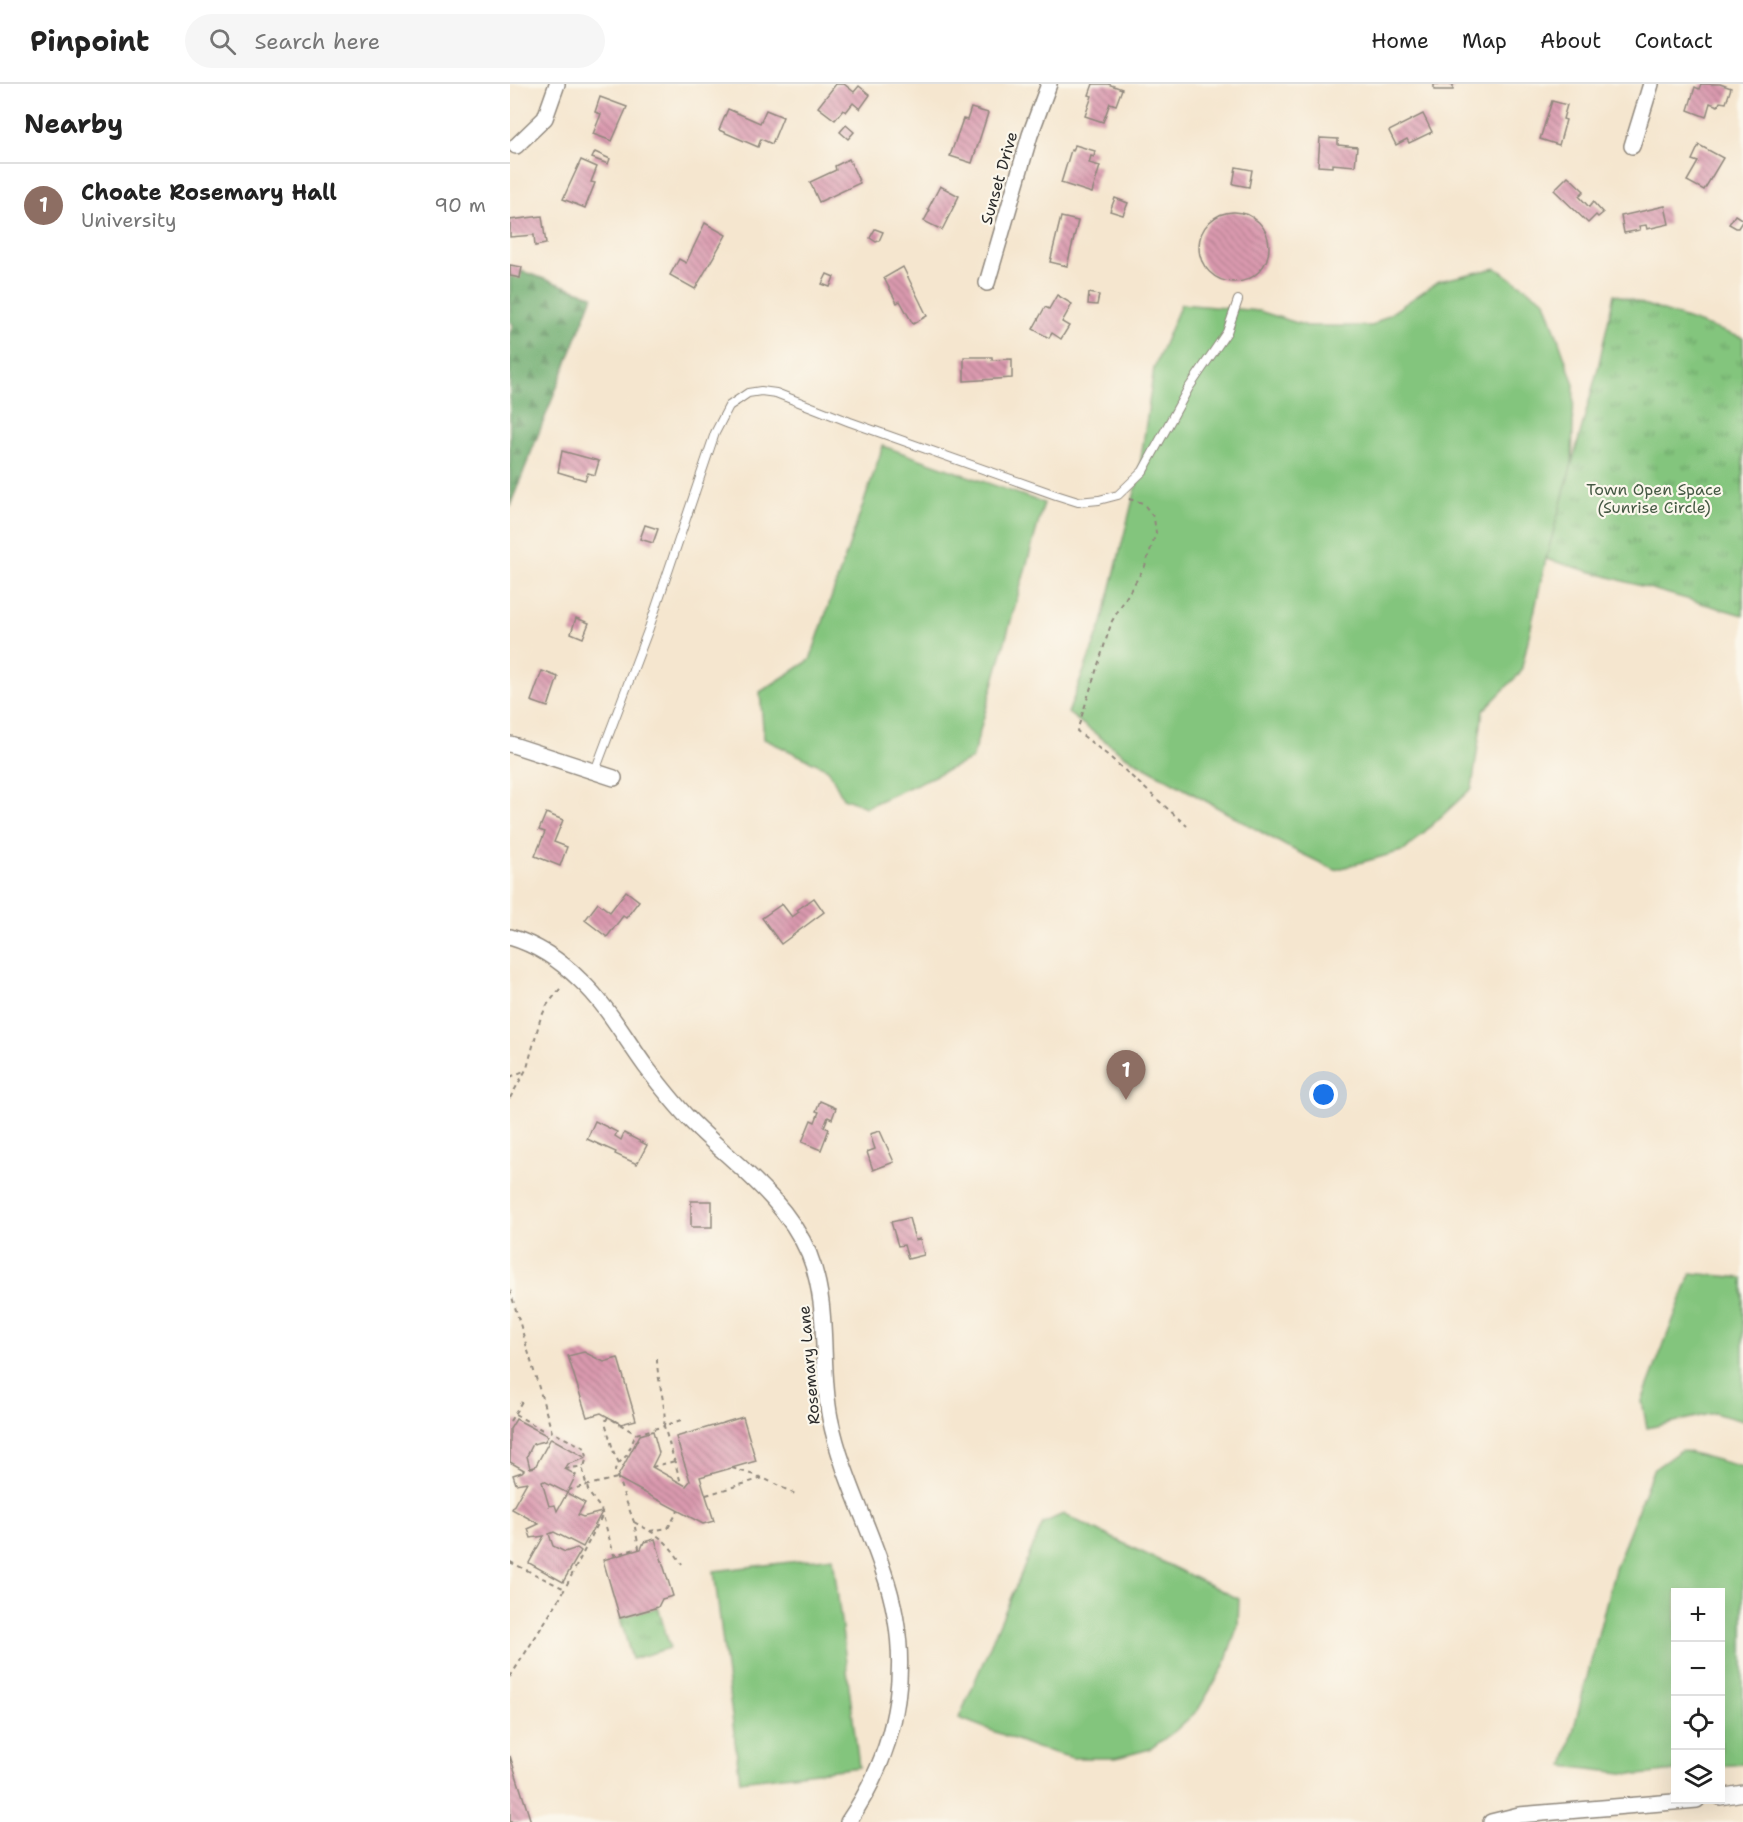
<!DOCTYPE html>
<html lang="en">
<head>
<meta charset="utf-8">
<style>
	body { margin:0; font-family:"Shantell Sans",sans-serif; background:#f6f6f6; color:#222 }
	.controls { position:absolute; right:18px; bottom:18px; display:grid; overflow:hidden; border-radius:0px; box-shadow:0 6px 24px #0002 }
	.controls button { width:54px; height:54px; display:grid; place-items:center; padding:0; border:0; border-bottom:2px solid #e0e0e0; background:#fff; color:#222; font:30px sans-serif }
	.you { position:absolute; left:814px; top:1011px; width:21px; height:21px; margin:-15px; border:4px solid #fff; border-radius:50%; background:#1a73e8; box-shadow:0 0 0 9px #1a73e833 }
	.badge { display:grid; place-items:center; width:39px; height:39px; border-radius:50%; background:#b45309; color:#fff; font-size:20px; font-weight:700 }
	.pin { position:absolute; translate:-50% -50px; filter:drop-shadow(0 2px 3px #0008) }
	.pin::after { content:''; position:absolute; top:32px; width:21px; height:18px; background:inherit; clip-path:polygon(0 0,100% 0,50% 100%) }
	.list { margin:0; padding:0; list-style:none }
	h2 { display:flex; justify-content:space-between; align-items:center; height:78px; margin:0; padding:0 24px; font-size:26px }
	h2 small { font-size:20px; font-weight:400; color:#767676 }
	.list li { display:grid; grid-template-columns:39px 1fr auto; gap:18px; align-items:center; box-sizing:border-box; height:84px; padding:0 24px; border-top:2px solid #e0e0e0 }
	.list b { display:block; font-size:22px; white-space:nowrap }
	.list p { margin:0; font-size:20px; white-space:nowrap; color:#767676 }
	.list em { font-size:20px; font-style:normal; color:#767676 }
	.icon { flex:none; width:33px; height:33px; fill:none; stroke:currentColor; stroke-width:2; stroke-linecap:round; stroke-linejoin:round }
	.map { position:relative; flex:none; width:1233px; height:1738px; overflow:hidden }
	header { display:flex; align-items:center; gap:36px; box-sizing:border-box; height:84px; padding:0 30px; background:#fff; border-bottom:2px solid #e0e0e0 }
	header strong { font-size:28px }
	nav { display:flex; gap:33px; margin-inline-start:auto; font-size:21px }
	.search { width:420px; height:54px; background:#f6f6f6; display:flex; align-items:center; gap:15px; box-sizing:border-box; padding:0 21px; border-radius:33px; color:#767676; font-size:22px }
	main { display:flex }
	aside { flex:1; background:#fff }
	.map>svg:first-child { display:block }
	.green { fill:#83c57d; stroke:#577854; stroke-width:1.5 }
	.forest { fill:url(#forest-firs); stroke:#4a6a4c; stroke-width:1.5 }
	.park { fill:url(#park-tufts); stroke:#577854; stroke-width:1.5 }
	.building { fill:url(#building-back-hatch) }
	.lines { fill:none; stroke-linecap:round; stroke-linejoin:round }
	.lane-casing { stroke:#90887d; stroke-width:10 }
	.street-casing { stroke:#90887d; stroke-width:18 }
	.path { stroke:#90887d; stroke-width:2; stroke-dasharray:4.5 4.5; stroke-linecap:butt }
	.lane { stroke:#fff; stroke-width:8 }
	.street { stroke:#fff; stroke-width:15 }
	.labels { text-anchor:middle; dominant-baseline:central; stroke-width:4.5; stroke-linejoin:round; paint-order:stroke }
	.street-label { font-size:16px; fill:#2b2b2b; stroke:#fbf7ec }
	.park-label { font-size:16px; fill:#455944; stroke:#fbf7ec }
</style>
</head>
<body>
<header>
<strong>Pinpoint</strong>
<div class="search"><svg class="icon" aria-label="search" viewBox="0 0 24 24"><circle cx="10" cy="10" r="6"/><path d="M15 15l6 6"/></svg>Search here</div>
<nav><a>Home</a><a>Map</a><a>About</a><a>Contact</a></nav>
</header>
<main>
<aside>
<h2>Nearby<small></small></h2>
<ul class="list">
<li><span class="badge" style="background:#8d6e63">1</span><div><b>Choate Rosemary Hall</b><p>University</p></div><em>90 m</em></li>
</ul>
</aside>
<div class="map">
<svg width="1233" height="1738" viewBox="0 0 1233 1738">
	<defs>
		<pattern id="forest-firs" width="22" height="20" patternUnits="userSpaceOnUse" patternTransform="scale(1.5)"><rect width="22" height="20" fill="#6aaa6c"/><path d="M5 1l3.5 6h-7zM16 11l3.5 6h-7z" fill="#578b59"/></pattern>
		<pattern id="park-tufts" width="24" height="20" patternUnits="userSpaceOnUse" patternTransform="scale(1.5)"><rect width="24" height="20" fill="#83c57d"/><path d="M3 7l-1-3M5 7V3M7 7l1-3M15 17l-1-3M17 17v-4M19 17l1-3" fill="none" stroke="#6ba067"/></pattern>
		<pattern id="building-back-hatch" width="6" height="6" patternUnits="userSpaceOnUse" patternTransform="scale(1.5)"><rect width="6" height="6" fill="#da9aaf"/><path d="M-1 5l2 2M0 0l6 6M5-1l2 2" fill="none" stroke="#b17e8f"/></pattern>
	</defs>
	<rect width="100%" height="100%" fill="#fbf7ec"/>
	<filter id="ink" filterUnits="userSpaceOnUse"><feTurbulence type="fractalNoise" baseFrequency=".0167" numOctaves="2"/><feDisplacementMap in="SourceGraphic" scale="12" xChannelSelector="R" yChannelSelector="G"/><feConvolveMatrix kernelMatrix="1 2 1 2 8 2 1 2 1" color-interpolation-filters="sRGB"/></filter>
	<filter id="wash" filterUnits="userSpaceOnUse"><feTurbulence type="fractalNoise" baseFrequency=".008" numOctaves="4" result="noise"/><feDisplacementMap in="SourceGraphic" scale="24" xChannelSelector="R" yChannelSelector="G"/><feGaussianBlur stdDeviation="1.35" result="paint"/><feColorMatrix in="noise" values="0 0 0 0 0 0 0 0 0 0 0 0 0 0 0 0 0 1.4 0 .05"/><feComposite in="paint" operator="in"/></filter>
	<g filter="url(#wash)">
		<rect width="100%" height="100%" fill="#f5e6cf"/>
		<!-- green -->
		<g class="green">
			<path d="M986 184 1035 217 1064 300 1062 381 1036 475 1011 588 973 627 962 704 895 766 825 786 776 762 614 671 558 629 592 539 628 395 644 284 671 220 749 227 797 242H862L929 197Z"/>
			<path d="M373 362 534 419 462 675 356 723 333 714 318 685 254 655 250 608 300 576Z"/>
			<path d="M1181 1189 1233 1194V1337L1204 1329 1137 1344 1132 1317Z"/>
			<path d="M1171 1366 1233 1383V1680L1211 1682 1210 1508H1166L1165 1687 1129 1691 1054 1682 1105 1485 1143 1386Z"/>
			<path d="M553 1430 729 1515 728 1541 713 1584 688 1626 665 1647 640 1665 606 1674H563L527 1664 449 1634 533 1439Z"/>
			<path d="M323 1473 349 1683 230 1697 204 1487Z"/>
		</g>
		<!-- forest -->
		<path class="forest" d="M0 183 83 212 0 422V250L3 240 0 238Z"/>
		<!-- park -->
		<g class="park">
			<path d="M1104 210 1233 254V531L1036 475 1088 284Z"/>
			<path d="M148 1523 160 1564 122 1575 110 1534Z"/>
		</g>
		<g id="blocks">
			<!-- building -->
			<g class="building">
				<path d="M326 0H334L344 8 349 2 360 11 350 25 343 19 336 28 333 26 325 36 308 23Z"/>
				<path d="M583 0H598L612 5 606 21 600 19 593 38 575 32 582 12 579 11Z"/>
				<rect x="924" y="0" width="19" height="6"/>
				<path d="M1191 0H1210L1221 4 1216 19 1210 18 1208 22 1200 19 1196 33 1178 26 1185 3 1189 5Z"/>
				<path d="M90 13 117 23 102 57 83 50 91 30 85 28Z"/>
				<path d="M1042 17 1057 21 1053 35 1056 36 1049 61 1030 55Z"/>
				<path d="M461 24 478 29 462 79 440 72 453 35 457 36Z"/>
				<path d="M218 25 250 39 256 26 273 33 262 60 251 55 248 63 209 46Z"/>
				<path d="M913 30 922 48 899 59 897 55 886 61 879 47Z"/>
				<path d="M336 41 344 48 338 55 330 48Z"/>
				<path d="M810 54 828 55V61L847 63 845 82 822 80V83L808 82Z"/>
				<path d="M565 61 585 67 584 73 581 72 579 79 590 82 582 109 551 99 561 66 563 67Z"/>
				<path d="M1189 61 1213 74 1194 106 1177 97 1188 78 1182 76Z"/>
				<path d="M85 68 100 75 98 80 82 74Z"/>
				<path d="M339 75 350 99 309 118 300 98 326 86 325 82Z"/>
				<path d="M71 76 87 83 81 98 85 99 75 124 53 115Z"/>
				<path d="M726 83 742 86 739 103 723 100Z"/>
				<path d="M1058 92 1074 107 1069 112 1079 123 1083 118 1093 129 1088 133 1086 131 1078 139 1044 106Z"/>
				<path d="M430 102 449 112 432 146 414 137 420 126 418 125Z"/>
				<path d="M605 114 618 119 613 131 600 127Z"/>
				<path d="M1155 122 1159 140 1137 145 1136 141 1129 142 1130 146 1114 149 1111 132Z"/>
				<circle cx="724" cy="163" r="35"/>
				<path d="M1225 131 1233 136 1228 144H1226L1219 140Z"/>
				<path d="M32 132 36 160 25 162 24 151 0 153V136Z"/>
				<path d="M551 133 568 137 557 182 540 178Z"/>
				<path d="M195 139 216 151 185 205 160 191 169 175 176 179Z"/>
				<path d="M365 145 373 148 369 157 366 158 360 154Z"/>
				<path d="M0 181 12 183 10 194 0 192Z"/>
				<path d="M393 183 417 232 403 240 390 217 387 219 374 194Z"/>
				<path d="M317 190 324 193 320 203 312 200Z"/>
				<path d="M579 209 589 211 587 221 578 220Z"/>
				<path d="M547 211 562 220 552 238 559 242 551 255 542 249 539 254 523 245 535 223 539 225Z"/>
				<path d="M454 273H482V276L502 275V294L454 297Z"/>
				<path d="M52 367 89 377 85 391 78 389 75 396 48 388Z"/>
				<path d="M135 441 148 445 143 459 130 455Z"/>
				<path d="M66 534 79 539 73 554 61 549Z"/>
				<path d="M32 587 48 593 38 623 21 617Z"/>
				<path d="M36 729 53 736 44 758 57 763 50 782 25 772 35 748 29 746Z"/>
				<path d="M116 807 129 817 116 834 113 832 97 853 75 836 88 819 100 828Z"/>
				<path d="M304 814 314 828 271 860 252 834 272 820 282 833 289 828 287 826Z"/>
				<path d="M310 1017 326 1024 322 1035 318 1033 314 1043 319 1045 311 1066 292 1058 301 1036 305 1038 309 1028 306 1027Z"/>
				<path d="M85 1037 107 1048 105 1052 111 1056 114 1049 137 1061 127 1080 105 1070 106 1068 77 1055Z"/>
				<path d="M370 1047 384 1078 363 1086 357 1068 365 1065 360 1050Z"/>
				<rect x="181" y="1117" width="21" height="26"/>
				<path d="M399 1134 405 1156 410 1155 414 1171 398 1175 394 1161 388 1162 381 1138Z"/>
				<path d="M74 1268 94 1278 108 1274 126 1336 111 1340 91 1329 77 1333 58 1272Z"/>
				<path d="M233 1333 246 1377 190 1393 204 1437 193 1440 107 1394 130 1351 143 1347 149 1369 142 1383 176 1402 180 1397 166 1353Z"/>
				<path d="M6 1335 38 1352 35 1357 23 1360 17 1372 20 1384 25 1383 41 1354 76 1374 58 1380 55 1385 66 1391 57 1409 34 1397 32 1398 39 1422 45 1421 47 1427 57 1409 75 1419 68 1431 73 1433 92 1428 73 1463 44 1448 39 1450 43 1462 55 1468 67 1464 71 1467 53 1498 19 1479 34 1452 21 1454 18 1445 29 1440 2 1425 17 1398 6 1400 3 1391 12 1388 14 1386 0 1378V1345Z"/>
				<path d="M145 1455 163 1512 152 1515 148 1523 110 1534 93 1476 131 1465 134 1458Z"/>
				<path d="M0 1672 21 1738H0Z"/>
			</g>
		</g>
	</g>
	<g filter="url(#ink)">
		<use href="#blocks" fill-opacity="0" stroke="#90887d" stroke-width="1.5"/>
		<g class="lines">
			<!-- lane casing -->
			<g class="lane-casing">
				<path id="lane" d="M85 687 139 544 205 349 219 322 238 309 251 307 266 309 340 338 546 411 568 418 589 416 608 411 633 387 678 305 717 248 728 216"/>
			</g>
			<!-- street casing -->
			<g class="street-casing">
				<g id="street">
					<path d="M6 62 35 34 47 0"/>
					<path d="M1122 62 1141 0"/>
					<path d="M477 199 520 51 539 0"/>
					<path d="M0 660 104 694"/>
					<path d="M0 853C27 861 50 876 70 896 97 921 114 953 136 983 149 1000 164 1019 179 1035 221 1078 274 1112 299 1170 321 1225 309 1279 320 1334 331 1387 356 1435 373 1486 404 1574 391 1661 338 1738"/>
					<path d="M1210 1713 1233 1709"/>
					<path d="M981 1738 1009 1731 1187 1716"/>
				</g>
			</g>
			<!-- path -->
			<g class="path">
				<path d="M619 415 633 419 644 434 646 449 635 482 602 537 567 647 600 673 677 742"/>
				<path d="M0 993 14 987"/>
				<path d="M0 1014 17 984 30 936 37 921 50 905"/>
				<path d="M0 1206 42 1348 75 1364 77 1373 73 1386 75 1396 79 1409 91 1425 104 1471 129 1464 124 1438 105 1387 106 1382 117 1371 126 1350 154 1342 171 1399"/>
				<path d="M147 1275C147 1298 157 1320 154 1342L171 1336"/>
				<path d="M5 1330 36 1348"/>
				<path d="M0 1337 14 1314"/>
				<path d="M109 1379 104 1369 95 1338 98 1333 126 1350"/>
				<path d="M142 1383 165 1377"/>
				<path d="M222 1384 253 1394"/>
				<path d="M55 1385 74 1382"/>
				<path d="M58 1406 107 1394"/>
				<path d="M196 1411 253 1394 285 1410"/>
				<path d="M124 1438C149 1452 156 1455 172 1480"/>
				<path d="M140 1447 158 1444 168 1427"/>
				<path d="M0 1478 53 1504"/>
				<path d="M0 1593 50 1514 93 1430"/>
			</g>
			<!-- lane -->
			<use href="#lane" class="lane"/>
			<!-- street -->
			<use href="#street" class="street"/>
		</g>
	</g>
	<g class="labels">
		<!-- street labels -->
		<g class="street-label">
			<text transform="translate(489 94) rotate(-74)">Sunset Drive</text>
			<text transform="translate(299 1281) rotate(-95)">Rosemary Lane</text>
		</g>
		<!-- park labels -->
		<g class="park-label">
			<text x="1144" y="405">Town Open Space<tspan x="1144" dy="18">(Sunrise Circle)</tspan></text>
		</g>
	</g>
</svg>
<div class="controls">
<button>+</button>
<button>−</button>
<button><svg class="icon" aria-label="locate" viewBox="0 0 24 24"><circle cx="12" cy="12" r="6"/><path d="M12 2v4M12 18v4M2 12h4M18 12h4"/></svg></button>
<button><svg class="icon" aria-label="layers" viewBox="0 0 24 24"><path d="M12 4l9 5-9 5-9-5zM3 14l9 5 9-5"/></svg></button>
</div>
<div class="you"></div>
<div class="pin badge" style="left:616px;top:1016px;background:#8d6e63">1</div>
</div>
</main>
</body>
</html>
